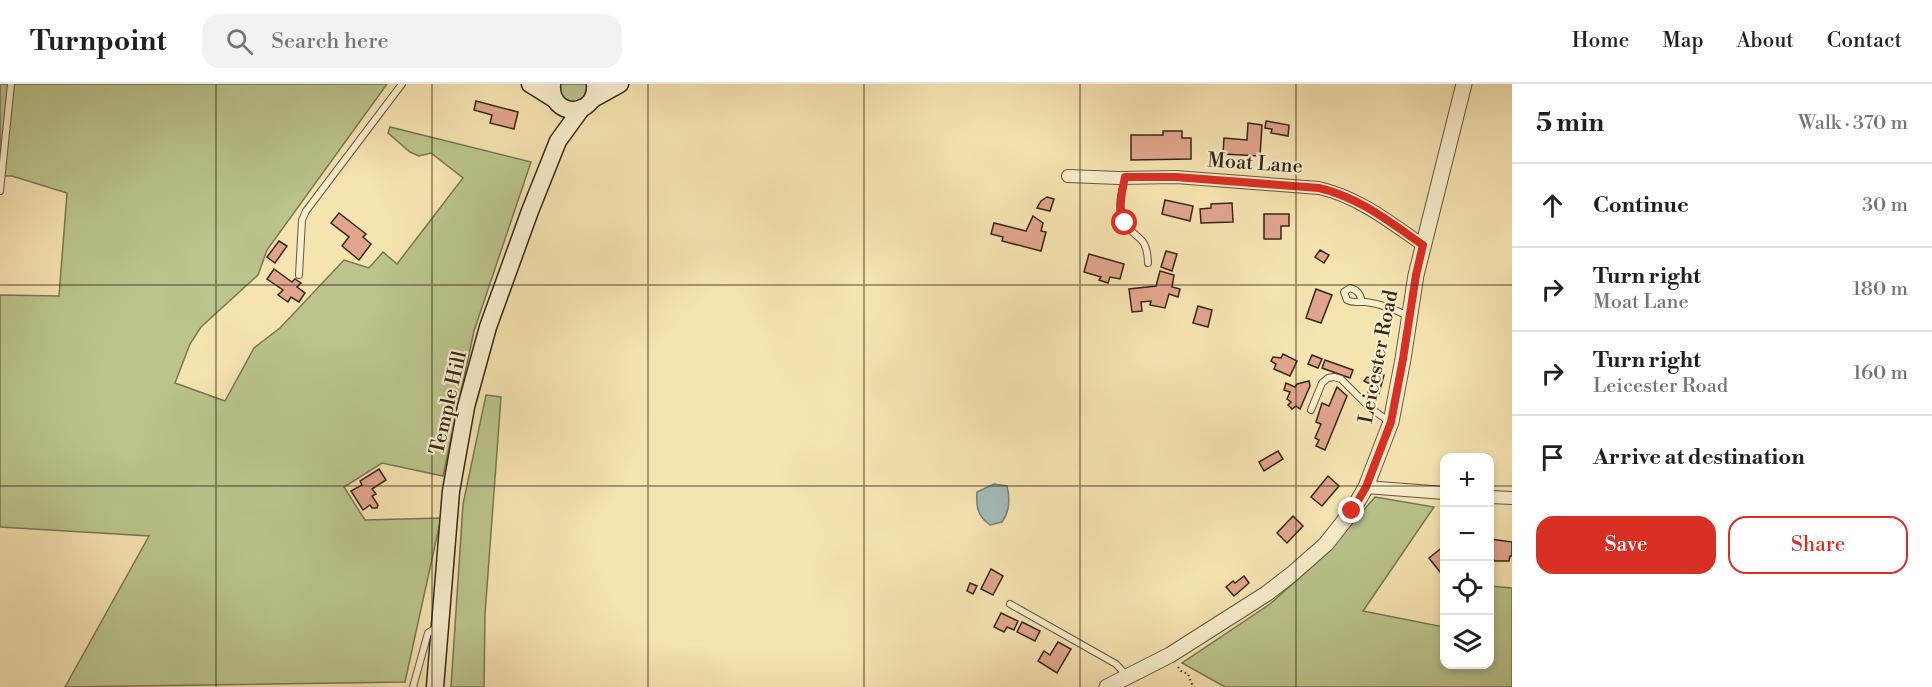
<!DOCTYPE html>
<html lang="en">
<head>
<meta charset="utf-8">
<style>
	body { margin:0; font-family:"Libre Bodoni",serif; background:#f2f2f2; color:#202124 }
	.controls { position:absolute; right:18px; bottom:18px; display:grid; overflow:hidden; border-radius:12px; box-shadow:0 3px 9px #0003 }
	.controls button { width:54px; height:54px; display:grid; place-items:center; padding:0; border:0; border-bottom:2px solid #e0e0e0; background:#fff; color:#202124; font:30px sans-serif }
	.stop { position:absolute; width:18px; height:18px; margin:-14px; border:4px solid #d93025; border-radius:50%; background:#fff }
	.stop.end { background:#d93025; border-color:#fff; box-shadow:0 2px 6px #0008 }
	.list { margin:0; padding:0; list-style:none }
	h2 { display:flex; justify-content:space-between; align-items:center; height:78px; margin:0; padding:0 24px; font-size:26px }
	h2 small { font-size:20px; font-weight:400; color:#757577 }
	.list li { display:grid; grid-template-columns:39px 1fr auto; gap:18px; align-items:center; box-sizing:border-box; height:84px; padding:0 24px; border-top:2px solid #e0e0e0 }
	.list b { display:block; font-size:22px; white-space:nowrap }
	.list p { margin:0; font-size:20px; white-space:nowrap; color:#757577 }
	.list em { font-size:20px; font-style:normal; color:#757577 }
	.actions { display:flex; gap:12px; padding:18px 24px }
	.actions a { flex:1; padding:14px 0; border:2px solid #d93025; border-radius:18px; text-align:center; font-size:21px; color:#d93025 }
	.actions .main { background:#d93025; color:#fff }
	.icon { flex:none; width:33px; height:33px; fill:none; stroke:currentColor; stroke-width:2; stroke-linecap:round; stroke-linejoin:round }
	.map { position:relative; flex:none; width:1512px; height:603px; overflow:hidden }
	header { display:flex; align-items:center; gap:36px; box-sizing:border-box; height:84px; padding:0 30px; background:#fff; border-bottom:2px solid #e0e0e0 }
	header strong { font-size:28px }
	nav { display:flex; gap:33px; margin-inline-start:auto; font-size:21px }
	.search { width:420px; height:54px; background:#f2f2f2; display:flex; align-items:center; gap:15px; box-sizing:border-box; padding:0 21px; border-radius:18px; color:#757577; font-size:22px }
	main { display:flex }
	aside { flex:1; background:#fff }
	.map>svg:first-child { display:block }
	.green { fill:#bac48c; stroke:#787654; stroke-width:1.5 }
	.water { fill:#a2bbb8; stroke:#778079; stroke-width:1.5 }
	.building { fill:#e1a58d; stroke:#36271b; stroke-width:1.5 }
	.lines { fill:none; stroke-linecap:round; stroke-linejoin:round }
	.service-casing { stroke:#665640; stroke-width:8 }
	.minor-casing { stroke:#665640; stroke-width:14 }
	.tertiary-casing { stroke:#665640; stroke-width:17 }
	.secondary-casing { stroke:#36271b; stroke-width:19 }
	.path { stroke:#36271b; stroke-width:2; stroke-dasharray:1.5 3; stroke-linecap:butt }
	.service { stroke:#f8edcc; stroke-width:6 }
	.minor { stroke:#f8edcc; stroke-width:12 }
	.tertiary { stroke:#f8edcc; stroke-width:15 }
	.secondary { stroke:#f8edcc; stroke-width:16 }
	.route { stroke:#d93025; stroke-width:8 }
	.grid { fill:none; stroke:#36271b; stroke-width:1.5; stroke-opacity:0.55 }
	.labels { text-anchor:middle; dominant-baseline:central; stroke-width:4.5; stroke-linejoin:round; paint-order:stroke }
	.street-label { font-size:20px; fill:#36271b; stroke:#f8edcc }
</style>
</head>
<body>
<header>
<strong>Turnpoint</strong>
<div class="search"><svg class="icon" aria-label="search" viewBox="0 0 24 24"><circle cx="10" cy="10" r="6"/><path d="M15 15l6 6"/></svg>Search here</div>
<nav><a>Home</a><a>Map</a><a>About</a><a>Contact</a></nav>
</header>
<main>
<div class="map">
<svg width="1512" height="603" viewBox="0 0 1512 603">
	<rect width="100%" height="100%" fill="#f5e3b0"/>
	<filter id="stains"><feTurbulence type="fractalNoise" baseFrequency=".00333" numOctaves="4"/><feColorMatrix values="0 0 0 0 .2 0 0 0 0 .09 0 0 0 0 .02 0 0 0 .5 -.17"/></filter>
	<radialGradient id="worn" r=".72"><stop offset=".6" stop-color="#630" stop-opacity="0"/><stop offset="1" stop-color="#630" stop-opacity=".3"/></radialGradient>
	<!-- green -->
	<g class="green">
		<path d="M0 0H387L267 166 258 191 201 243 190 260 175 299 225 317 254 264 280 244 344 176 369 184 383 168 397 180 463 94 431 69 419 72 410 68 388 49 390 43 531 78 474 247 443 392 382 379 344 403 365 436 441 434 405 598 65 603 149 452 0 443V211L59 212 67 109 12 92H0Z"/>
		<path d="M558 0H590L586 16 566 20 557 2Z"/>
		<path d="M486 311 501 313 485 530 484 603H451L463 420Z"/>
		<path d="M1375 413 1434 423 1363 527 1444 543V580H1490V502L1512 504V603H1225L1182 579 1270 520 1325 471Z"/>
	</g>
	<!-- water -->
	<path class="water" d="M994 400 1007 402C1010 414 1010 427 1002 438L990 441C977 432 976 422 977 408Z"/>
	<!-- building -->
	<g class="building">
		<path d="M476 17 518 28 514 45 490 39 492 31 474 26Z"/>
		<path d="M1266 37 1289 41 1288 52 1271 49 1272 45 1265 44Z"/>
		<path d="M1248 39 1262 41 1260 72 1223 70 1224 54 1247 56Z"/>
		<path d="M1163 47H1182V54H1191V75L1131 76V51H1163Z"/>
		<path d="M1047 113 1054 115 1050 127 1037 124 1041 117Z"/>
		<path d="M1165 116 1193 122 1190 137 1162 130Z"/>
		<path d="M1232 119 1233 138 1201 139 1200 125 1211 124V120Z"/>
		<path d="M339 129 366 150 363 153 371 160 359 176 342 162 349 153 331 139Z"/>
		<path d="M1264 130H1289V142H1281V155H1264Z"/>
		<path d="M1033 132 1043 139 1041 147 1046 148 1041 167 1002 157 1003 153 991 150 994 139 1026 147Z"/>
		<path d="M279 157 287 162 275 179 267 173Z"/>
		<path d="M1320 166 1329 171 1324 179 1315 173Z"/>
		<path d="M1166 167 1177 170 1172 187 1161 183Z"/>
		<path d="M1089 170 1124 180 1120 195 1110 193 1108 199 1099 196 1101 193 1084 188Z"/>
		<path d="M274 185 292 198 295 195 301 199 297 203 305 209 299 218 291 213 288 218 278 211 283 206 267 195Z"/>
		<path d="M1160 187 1174 191 1172 203 1180 205 1178 213 1169 210 1165 224 1150 221 1151 217 1141 218 1142 227 1132 228 1129 205 1156 202Z"/>
		<path d="M1316 205 1332 211 1321 239 1306 234Z"/>
		<path d="M1198 222 1212 226 1208 243 1193 239Z"/>
		<path d="M1283 270 1297 277 1290 292 1274 285 1276 280 1271 277 1273 273 1281 274Z"/>
		<path d="M1312 271 1322 275 1318 284 1308 280Z"/>
		<path d="M1325 276 1353 286 1350 294 1322 284Z"/>
		<path d="M1373 288 1384 291 1378 313 1368 310 1370 300 1364 297 1367 293 1371 294Z"/>
		<path d="M1309 297 1310 302 1300 325 1296 322 1292 325 1288 321 1291 318 1287 315 1290 308 1284 306 1286 299 1295 303 1297 300Z"/>
		<path d="M1337 303 1347 312 1325 366 1316 362 1319 356 1315 354 1321 340 1316 338 1322 319 1329 322Z"/>
		<path d="M1278 367 1283 375 1264 387 1259 378Z"/>
		<path d="M379 385 386 396 372 405 376 410 372 412 378 421 377 424H372L370 421 363 426 351 407 362 401 360 397Z"/>
		<path d="M1328 392 1339 402 1322 422 1311 413Z"/>
		<path d="M1293 432 1303 442 1287 459 1277 449Z"/>
		<path d="M1490 455 1512 458V472H1510L1509 477H1495L1492 474V471L1490 470Z"/>
		<path d="M1444 462V493L1429 474Z"/>
		<path d="M991 485 1003 492 993 511 981 505Z"/>
		<path d="M1244 492 1249 499 1234 512 1226 503 1233 497 1235 499Z"/>
		<path d="M970 499 977 502 973 510 967 507Z"/>
		<path d="M1001 529 1018 537 1014 546 1007 543 1004 548 994 543Z"/>
		<path d="M1022 538 1040 547 1035 557 1017 548Z"/>
		<path d="M1058 558 1071 565 1057 589 1038 577 1044 567 1050 571Z"/>
	</g>
	<g class="lines">
		<!-- service casing -->
		<g class="service-casing">
			<g id="service">
				<path d="M1125 94C1122 106 1117 125 1123 136 1134 157 1147 148 1148 179"/>
				<path d="M0 107 11 0"/>
				<path d="M299 191 302 136 306 127 402 0"/>
				<path d="M1362 218C1360 210 1358 206 1350 204L1344 208 1347 216C1354 220 1359 217 1366 218 1381 220 1397 226 1409 233"/>
				<path d="M1311 326 1322 299 1328 294 1334 293 1341 295 1370 324 1390 338"/>
				<path d="M1010 520 1116 580 1127 592"/>
				<path d="M413 603 428 549 434 545H436"/>
			</g>
		</g>
		<!-- minor casing -->
		<g class="minor-casing">
			<g id="minor">
				<path d="M1068 92 1119 94 1176 93 1319 104C1359 113 1391 139 1423 161"/>
				<path d="M1366 403 1444 409"/>
				<path d="M1490 413 1512 414"/>
			</g>
		</g>
		<!-- tertiary casing -->
		<g class="tertiary-casing">
			<path id="tertiary" d="M1107 603 1170 571 1266 510 1292 490 1326 460 1352 427 1366 403 1391 338 1403 275 1416 191 1464 0"/>
		</g>
		<!-- secondary casing -->
		<g class="secondary-casing">
			<g id="secondary">
				<path d="M530 0 554 15"/>
				<path d="M552 0C549 35 598 34 595 0"/>
				<path d="M593 15 620 0"/>
				<path d="M435 603 451 407 466 323 488 243 530 127 558 57 582 24"/>
			</g>
		</g>
		<!-- path -->
		<path class="path" d="M1178 583 1181 587 1188 590 1193 603"/>
		<!-- service -->
		<use href="#service" class="service"/>
		<!-- minor -->
		<use href="#minor" class="minor"/>
		<!-- tertiary -->
		<use href="#tertiary" class="tertiary"/>
		<!-- secondary -->
		<use href="#secondary" class="secondary"/>
	</g>
	<g class="lines">
		<!-- route -->
		<path class="route" d="M1125 139C1117 127 1122 107 1125 93H1176L1319 104C1359 113 1391 139 1423 161L1416 191 1403 275 1391 338 1366 403 1352 427"/>
	</g>
	<!-- grid -->
	<path class="grid" d="M216 0V603M432 0V603M648 0V603M864 0V603M1080 0V603M1296 0V603M0 201H1512M0 402H1444M1490 402H1512"/>
	<g class="labels">
		<!-- street labels -->
		<g class="street-label">
			<text transform="translate(1255 80) rotate(4)">Moat Lane</text>
			<text transform="translate(1379 273) rotate(-79)">Leicester Road</text>
			<text transform="translate(449 319) rotate(-77)">Temple Hill</text>
		</g>
	</g>
	<rect width="100%" height="100%" filter="url(#stains)"/>
	<rect width="100%" height="100%" fill="url(#worn)"/>
</svg>
<div class="controls">
<button>+</button>
<button>−</button>
<button><svg class="icon" aria-label="locate" viewBox="0 0 24 24"><circle cx="12" cy="12" r="6"/><path d="M12 2v4M12 18v4M2 12h4M18 12h4"/></svg></button>
<button><svg class="icon" aria-label="layers" viewBox="0 0 24 24"><path d="M12 4l9 5-9 5-9-5zM3 14l9 5 9-5"/></svg></button>
</div>
<div class="stop" style="left:1125px;top:139px"></div>
<div class="stop end" style="left:1352px;top:427px"></div>
</div>
<aside>
<h2>5 min<small>Walk · 370 m</small></h2>
<ul class="list">
<li><svg class="icon" aria-label="ahead" viewBox="0 0 24 24"><path d="M12 20V5M6 11l6-6 6 6"/></svg><div><b>Continue</b></div><em>30 m</em></li>
<li><svg class="icon" aria-label="right" viewBox="0 0 24 24"><path d="M7 20v-9h11M14 6l5 5-5 5"/></svg><div><b>Turn right</b><p>Moat Lane</p></div><em>180 m</em></li>
<li><svg class="icon" aria-label="right" viewBox="0 0 24 24"><path d="M7 20v-9h11M14 6l5 5-5 5"/></svg><div><b>Turn right</b><p>Leicester Road</p></div><em>160 m</em></li>
<li><svg class="icon" aria-label="arrive" viewBox="0 0 24 24"><path d="M6 21V4h12l-3 4 3 4H6"/></svg><div><b>Arrive at destination</b></div></li>
</ul>
<div class="actions"><a class="main">Save</a><a>Share</a></div>
</aside>
</main>
</body>
</html>
